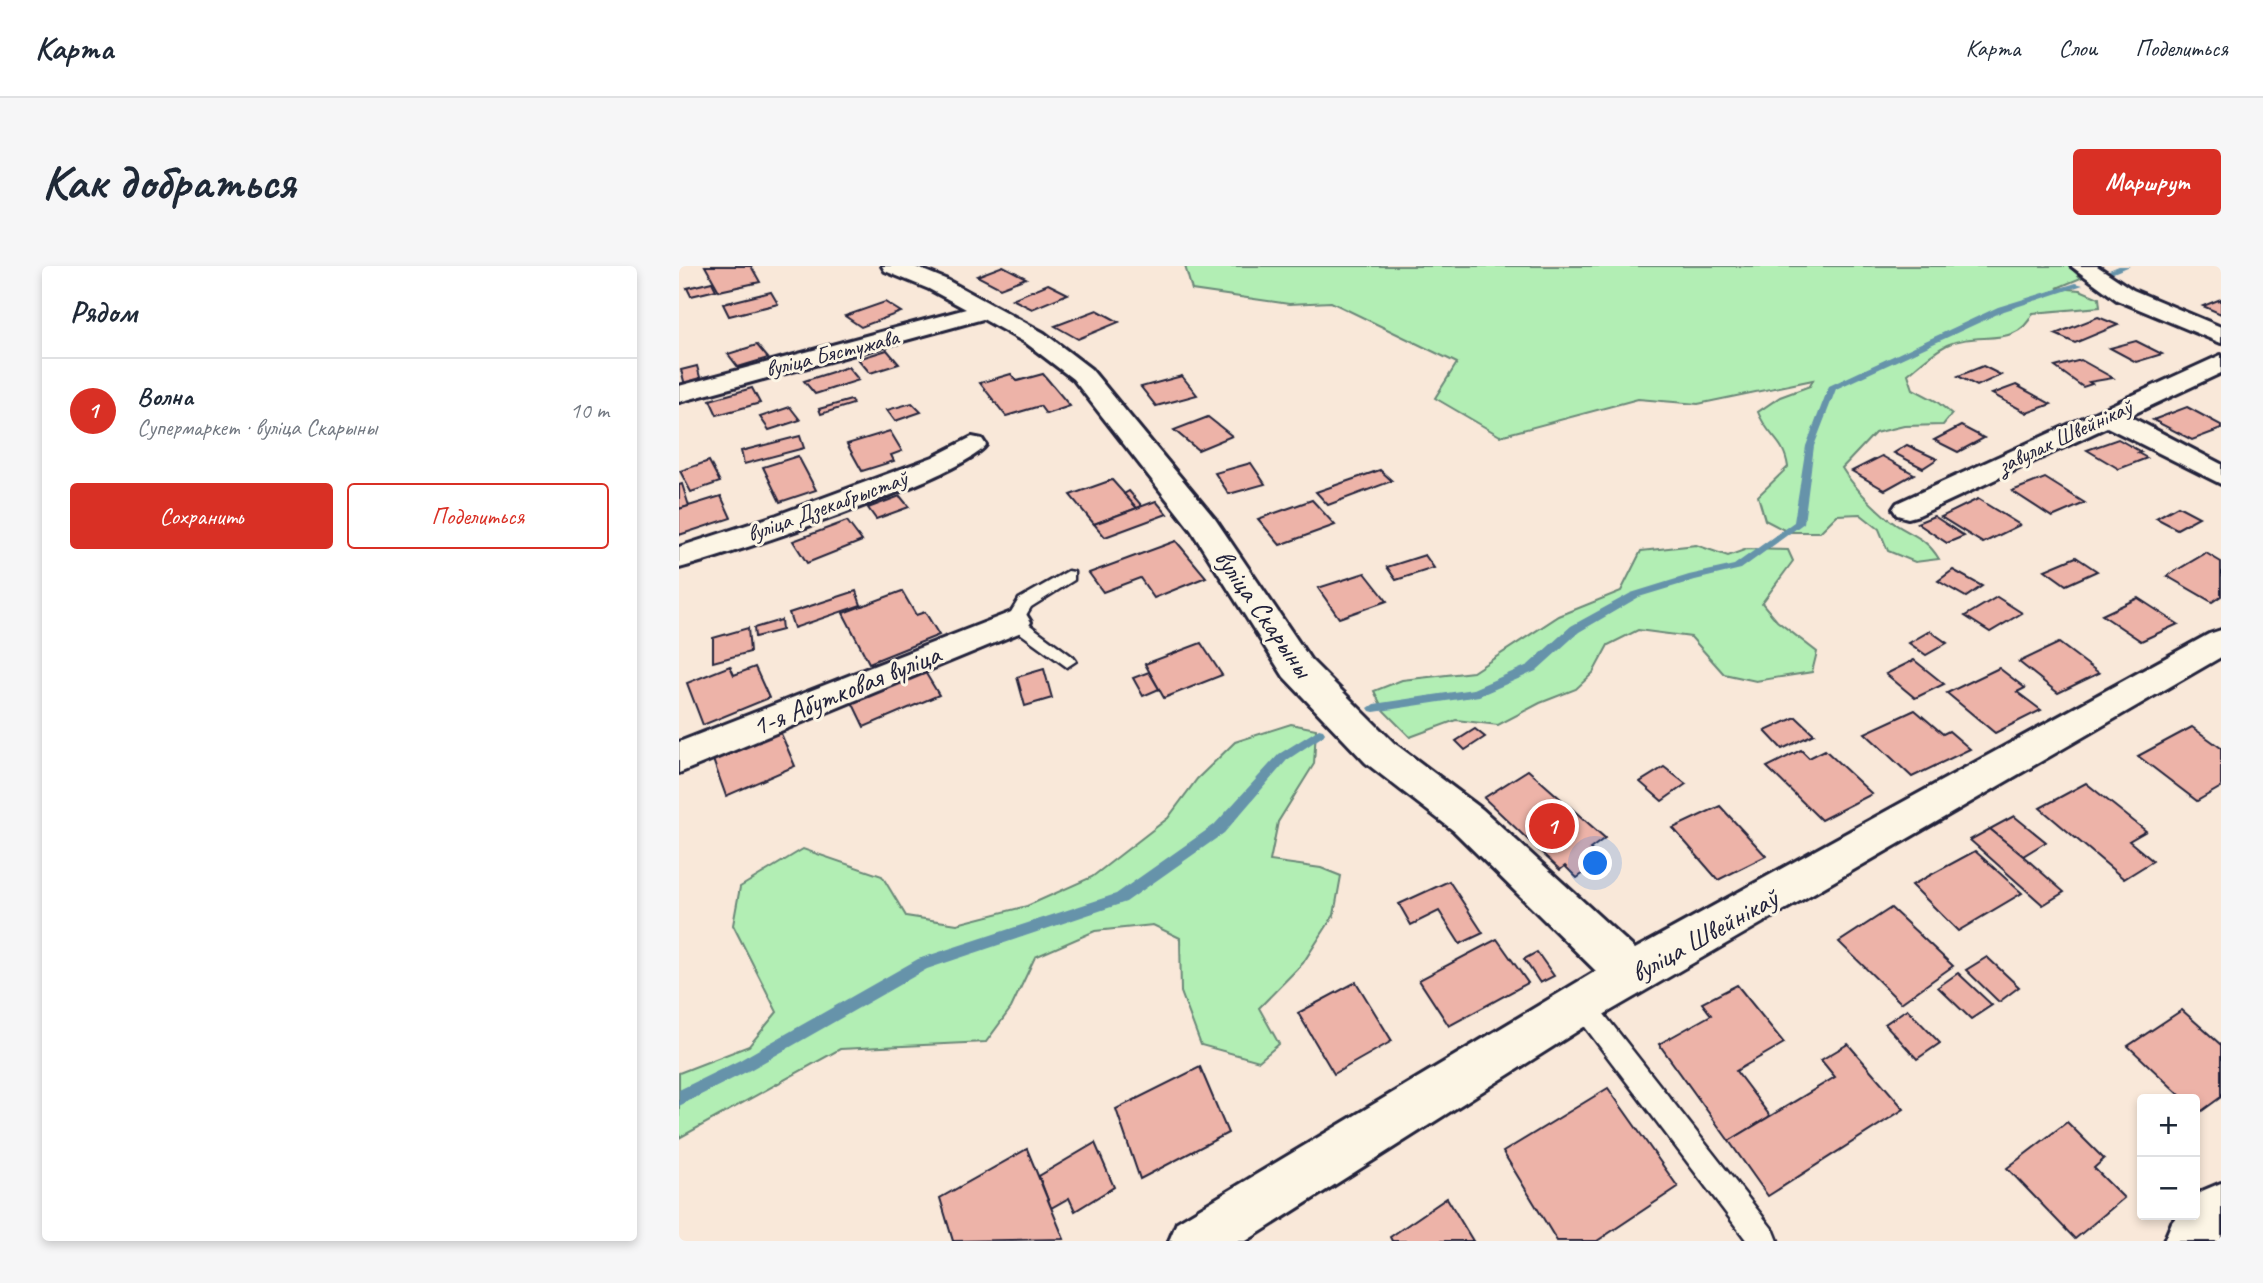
<!DOCTYPE html>
<html lang="ru">
<head>
<meta charset="utf-8">
<style>
	body { margin:0; font-family:Caveat,sans-serif; background:#f6f6f7; color:#1f2937 }
	.controls { position:absolute; right:21px; bottom:21px; display:grid; overflow:hidden; border-radius:7px; box-shadow:0 4px 10px #0003 }
	.controls button { width:63px; height:63px; display:grid; place-items:center; padding:0; border:0; border-bottom:2px solid #e0e1e3; background:#fff; color:#1f2937; font:35px sans-serif }
	.you { position:absolute; left:917px; top:598px; width:24px; height:24px; margin:-18px; border:5px solid #fff; border-radius:50%; background:#1a73e8; box-shadow:0 0 0 10px #1a73e833 }
	.badge { display:grid; place-items:center; width:46px; height:46px; border-radius:50%; background:#d93025; color:#fff; font-size:23px; font-weight:700 }
	.pin { position:absolute; translate:-50% -50%; border:4px solid #fff; box-shadow:0 2px 7px #0006 }
	.list { margin:0; padding:0; list-style:none }
	h2 { display:flex; justify-content:space-between; align-items:center; height:91px; margin:0; padding:0 28px; font-size:30px }
	h2 small { font-size:23px; font-weight:400; color:#747a83 }
	.list li { display:grid; grid-template-columns:46px 1fr auto; gap:21px; align-items:center; box-sizing:border-box; height:105px; padding:0 28px; border-top:2px solid #e0e1e3 }
	.list b { display:block; font-size:26px; white-space:nowrap }
	.list p { margin:0; font-size:23px; white-space:nowrap; color:#747a83 }
	.list em { font-size:23px; font-style:normal; color:#747a83 }
	.actions { display:flex; gap:14px; padding:21px 28px }
	.actions a { flex:1; padding:16px 0; border:2px solid #d93025; border-radius:7px; text-align:center; font-size:24px; color:#d93025 }
	.actions .main { background:#d93025; color:#fff }
	.map { position:relative; flex:none; width:1542px; height:975px; overflow:hidden; border-radius:7px }
	header { display:flex; align-items:center; gap:42px; box-sizing:border-box; height:98px; padding:0 35px; background:#fff; border-bottom:2px solid #e0e1e3 }
	header strong { font-size:33px }
	nav { display:flex; gap:38px; margin-inline-start:auto; font-size:24px }
	.intro { display:flex; align-items:center; justify-content:space-between; box-sizing:border-box; height:168px; padding:0 42px }
	h1 { margin:0; font-size:49px }
	.button { padding:18px 32px; border-radius:7px; background:#d93025; color:#fff; font-size:24px; font-weight:700 }
	main { display:flex; gap:42px; padding:0 42px }
	aside { flex:1; background:#fff; border-radius:7px; box-shadow:0 4px 10px #0003 }
	.map>svg:first-child { display:block }
	.green { fill:#b2eeb4; stroke:#6a8878; stroke-width:2 }
	.lines { fill:none; stroke-linecap:round; stroke-linejoin:round }
	.stream { fill:#6693aa; fill-rule:evenodd }
	.building { fill:#edb3a8; stroke:#22223b; stroke-width:2 }
	.lane-casing { stroke:#22223b; stroke-width:5 }
	.street-casing { stroke:#22223b; stroke-width:6 }
	.lane { fill:#fcf5e5; fill-rule:evenodd }
	.street { fill:#fcf5e5; fill-rule:evenodd }
	.labels { text-anchor:middle; dominant-baseline:central; stroke-width:6; stroke-linejoin:round; paint-order:stroke }
	.far-street-label { font-size:23px; fill:#22223b; stroke:#fcf5e5 }
	.street-label { font-size:28px; fill:#22223b; stroke:#fcf5e5 }
</style>
</head>
<body>
<header>
<strong>Карта</strong>
<nav><a>Карта</a><a>Слои</a><a>Поделиться</a></nav>
</header>
<div class="intro"><h1>Как добраться</h1><a class="button">Маршрут</a></div>
<main>
<aside>
<h2>Рядом<small></small></h2>
<ul class="list">
<li><span class="badge">1</span><div><b>Волна</b><p>Супермаркет · вуліца Скарыны</p></div><em>10 m</em></li>
</ul>
<div class="actions"><a class="main">Сохранить</a><a>Поделиться</a></div>
</aside>
<div class="map">
<svg width="1542" height="975" viewBox="0 0 1542 975">
	<rect width="100%" height="100%" fill="#f9e8d9"/>
	<filter id="ink" filterUnits="userSpaceOnUse"><feTurbulence type="fractalNoise" baseFrequency=".0143" numOctaves="2"/><feDisplacementMap in="SourceGraphic" scale="14" xChannelSelector="R" yChannelSelector="G"/><feConvolveMatrix kernelMatrix="1 2 1 2 8 2 1 2 1" color-interpolation-filters="sRGB"/></filter>
	<g filter="url(#ink)">
		<!-- green -->
		<g class="green">
			<path d="M506 0H1390L1402 12 1378 22 1401 24 1420 32 1421 41 1354 47C1337 84 1300 64 1268 79 1254 86 1241 98 1229 108L1234 123 1257 135 1273 148 1264 159 1225 160 1196 167 1163 202C1174 220 1192 238 1208 252 1228 269 1245 268 1260 293L1236 296 1209 285 1200 263 1181 248 1158 249 1141 266H1109L1086 254 1079 230 1109 201C1105 173 1089 172 1079 146L1101 131 1131 120 1134 114 1019 138 959 133 821 170 756 132 778 97 652 36 610 38 513 24Z"/>
			<path d="M1017 279 1049 290 1068 283 1109 284 1114 295 1083 337 1098 355 1138 386 1133 406 1077 415 1045 408 1012 371 959 364 929 379 914 407 897 423 861 437 819 459 777 454 731 471 705 445 695 425 723 414 794 406 880 350 942 325 962 285Z"/>
			<path d="M612 458 637 463 635 498 599 556 591 595 642 602 662 610 655 649 624 697 580 742 600 778 580 795 522 779 502 726 501 672 474 659 416 665 356 691 332 742 307 776 161 783 0 872V807L70 780 98 746 54 659 61 621 124 583 203 610 227 650 278 658 348 640 413 611 489 552 518 513 556 476Z"/>
		</g>
		<g class="lines">
			<!-- stream -->
			<g class="stream">
				<path d="M1440 0H1451L1427 10 1420 8Z"/>
				<path d="M1397 17 1404 19 1325 45 1157 123 1135 180 1125 257 1062 303 1016 314 960 331 900 366 857 405 800 430 695 446 691 445 689 442 695 438 794 423 849 399 892 360 952 327 1010 309 1055 299 1115 256 1127 180 1150 120 1319 41Z"/>
				<path d="M640 463 644 464 646 467 644 470 608 494 545 567 447 636 248 703 71 804 0 840V824L61 794 239 693 437 628 535 559 600 488Z"/>
			</g>
		</g>
		<!-- building -->
		<g class="building">
			<path d="M26 0H72L81 16 40 25Z"/>
			<path d="M324 0 347 12 321 22 298 10Z"/>
			<path d="M33 16 37 24 12 30 8 22Z"/>
			<path d="M369 18 389 28 353 43 333 33Z"/>
			<path d="M92 26 99 38 50 50 44 38Z"/>
			<path d="M1542 33V48L1524 40Z"/>
			<path d="M206 36 222 46 182 61 166 50Z"/>
			<path d="M418 44 440 56 399 73 376 60Z"/>
			<path d="M1419 51 1439 59 1396 77 1376 68Z"/>
			<path d="M1457 75 1483 88 1457 96 1431 82Z"/>
			<path d="M78 79 89 92 59 101 49 88Z"/>
			<path d="M208 84 220 98 191 107 179 93Z"/>
			<path d="M1402 94 1434 112 1410 116 1413 118 1404 121 1376 101Z"/>
			<path d="M18 100 22 115 6 119 2 104Z"/>
			<path d="M1304 100 1322 109 1298 120 1279 110Z"/>
			<path d="M169 101 180 114 136 128 125 115Z"/>
			<path d="M332 108 338 115 364 108 391 140 367 148 361 140 327 150 301 117Z"/>
			<path d="M503 110 518 129 477 140 462 121Z"/>
			<path d="M1337 119 1372 138 1348 147 1313 128Z"/>
			<path d="M73 122 81 137 38 149 31 134Z"/>
			<path d="M172 134 174 138 142 148 140 143Z"/>
			<path d="M233 137 242 146 216 155 208 144Z"/>
			<path d="M111 141 121 154 90 164 81 151Z"/>
			<path d="M1508 141 1542 159V163L1513 174 1474 154Z"/>
			<path d="M529 151 553 170 519 184 495 164Z"/>
			<path d="M1282 160 1305 172 1279 186 1255 174Z"/>
			<path d="M211 165 223 185 212 189 215 195 183 205 168 178Z"/>
			<path d="M121 170 125 182 65 198 62 185Z"/>
			<path d="M1439 173 1462 186 1459 187 1468 192 1440 203 1408 184Z"/>
			<path d="M1228 179 1258 193 1244 202 1215 187Z"/>
			<path d="M119 190 137 224 101 236 84 201Z"/>
			<path d="M1203 190 1235 208 1206 224 1173 205Z"/>
			<path d="M30 195 41 216 12 226 1 205Z"/>
			<path d="M572 197 586 218 550 228 536 207Z"/>
			<path d="M701 204 713 215 649 239 637 226Z"/>
			<path d="M1366 212 1406 237 1373 251 1333 225Z"/>
			<path d="M433 214 458 242 415 258 391 229Z"/>
			<path d="M3 218 10 240 0 243V219Z"/>
			<path d="M450 225 463 240 458 242 445 228Z"/>
			<path d="M42 230 52 252 0 269V243Z"/>
			<path d="M221 230 230 241 197 253 189 242Z"/>
			<path d="M1299 233 1341 259 1304 277 1262 251Z"/>
			<path d="M633 234 656 259 601 279 579 253Z"/>
			<path d="M477 235 488 248 426 271 415 258Z"/>
			<path d="M1499 240 1520 251 1498 263 1477 252Z"/>
			<path d="M1255 250 1285 270 1268 277 1238 257Z"/>
			<path d="M168 255 183 275 128 297 114 275Z"/>
			<path d="M497 275 527 311 475 332 461 312 424 326 410 307Z"/>
			<path d="M1527 287 1542 296V330L1533 336 1488 310Z"/>
			<path d="M746 289 755 302 717 314 708 301Z"/>
			<path d="M1397 291 1418 305 1387 319 1366 304Z"/>
			<path d="M1274 304 1303 320 1287 331 1259 315Z"/>
			<path d="M686 307 708 335 660 352 639 322Z"/>
			<path d="M177 325 182 339 115 362 110 347Z"/>
			<path d="M223 325 237 349 246 346 260 369 190 397 164 347Z"/>
			<path d="M1318 331 1343 347 1311 366 1286 350Z"/>
			<path d="M1459 332 1499 358 1462 375 1423 349Z"/>
			<path d="M102 354 103 364 76 371 75 362Z"/>
			<path d="M69 362 71 386 34 396V372Z"/>
			<path d="M1251 365 1268 377 1247 389 1230 377Z"/>
			<path d="M522 377 543 409 485 432 466 398Z"/>
			<path d="M1380 377 1420 407 1379 427 1340 396Z"/>
			<path d="M1235 394 1265 418 1236 432 1207 408Z"/>
			<path d="M51 400 55 409 76 401 90 432 24 459 8 417Z"/>
			<path d="M1320 402 1346 422 1338 426 1362 444 1316 467 1268 427Z"/>
			<path d="M365 403 373 432 346 440 338 411Z"/>
			<path d="M246 406 260 429 185 461 173 436Z"/>
			<path d="M470 406 480 423 464 430 454 412Z"/>
			<path d="M1236 444 1264 468 1270 465 1291 483 1233 511 1186 467Z"/>
			<path d="M1117 451 1135 468 1103 483 1086 465Z"/>
			<path d="M1513 461 1542 482V521L1518 535 1459 490Z"/>
			<path d="M100 463 116 500 47 530 33 491Z"/>
			<path d="M796 463 806 471 786 484 777 475Z"/>
			<path d="M1122 484 1130 492 1146 484 1193 528 1142 554 1088 501Z"/>
			<path d="M985 501 1007 518 983 535 961 516Z"/>
			<path d="M849 504 926 572 911 583 923 594 898 612 886 600 881 604 805 532Z"/>
			<path d="M1407 517 1467 565 1450 575 1474 595 1445 613 1361 542Z"/>
			<path d="M1041 540 1087 590 1039 614 994 562Z"/>
			<path d="M1335 550 1367 576 1344 590 1311 563Z"/>
			<path d="M1311 563 1344 590 1385 626 1364 639 1291 574Z"/>
			<path d="M1296 585 1343 627 1279 665 1233 619Z"/>
			<path d="M770 615 804 667 781 678 760 645 732 659 720 638Z"/>
			<path d="M1212 642 1274 700 1222 737 1160 676Z"/>
			<path d="M818 673 849 717 770 760 740 714Z"/>
			<path d="M858 686 875 710 861 717 845 693Z"/>
			<path d="M1308 691 1340 721 1320 736 1287 704Z"/>
			<path d="M1279 707 1313 739 1292 753 1259 721Z"/>
			<path d="M677 716 713 775 655 808 619 747Z"/>
			<path d="M1058 719 1105 777 1057 805 1091 850 1050 875 980 778 1032 749 1023 737Z"/>
			<path d="M1228 743 1261 777 1238 793 1206 758Z"/>
			<path d="M1503 744 1542 779V831L1520 847 1516 843V833H1505L1449 780Z"/>
			<path d="M1169 778 1225 843 1089 930 1050 875 1156 811 1142 794Z"/>
			<path d="M521 801 549 867 461 913 437 843Z"/>
			<path d="M929 822 999 921 918 975H878L824 886Z"/>
			<path d="M1388 856 1425 893 1415 902 1445 932 1396 973 1328 902Z"/>
			<path d="M416 877 435 921 396 945 390 932 372 942 360 910Z"/>
			<path d="M348 883 385 973 274 975 261 932Z"/>
			<path d="M768 932 794 975H713L711 971Z"/>
		</g>
		<g class="lines">
			<!-- lane casing -->
			<g class="lane-casing">
				<g id="lane">
					<path d="M389 305 395 306V314L352 341 344 354 394 391 397 395 388 401 326 356 340 333Z"/>
					<path d="M902 726 910 729 1095 965 1099 975H1068L894 745 890 737 894 729Z"/>
				</g>
			</g>
			<!-- street casing -->
			<g class="street-casing">
				<g id="street">
					<path d="M203 0H234L266 13 365 67 412 103 536 253 631 393 715 477 803 543 956 683 1530 368 1542 364V391L919 752 567 975H490L498 956 917 705 775 565 687 497 605 411 512 264 394 113 347 77 304 53 0 136V120L287 43 250 23 206 5Z"/>
					<path d="M1392 0H1418L1454 24 1542 61V77L1438 34Z"/>
					<path d="M1542 89V107L1450 150 1542 198V218L1428 161 1240 249 1229 252 1218 249 1214 243 1218 237Z"/>
					<path d="M293 171 303 173 307 179C286 210 48 290 0 302V281L98 249 254 191Z"/>
					<path d="M335 345 347 348 352 356 347 364 0 507V476Z"/>
					<path d="M1542 917V975H1485L1493 956 1499 949H1516V932L1523 925Z"/>
				</g>
			</g>
			<!-- lane -->
			<use href="#lane" class="lane"/>
			<!-- street -->
			<use href="#street" class="street"/>
		</g>
	</g>
	<g class="labels">
		<!-- far-street labels -->
		<g class="far-street-label">
			<text transform="translate(153 87) rotate(-14)">вуліца Бястужава</text>
			<text transform="translate(1386 170) rotate(-25)">завулак Швейнікаў</text>
			<text transform="translate(148 240) rotate(-20)">вуліца Дзекабрыстаў</text>
		</g>
		<!-- street labels -->
		<g class="street-label">
			<text transform="translate(585 347) rotate(55)">вуліца Скарыны</text>
			<text transform="translate(167 424) rotate(-22)">1-я Абутковая вуліца</text>
			<text transform="translate(1025 669) rotate(-29)">вуліца Швейнікаў</text>
		</g>
	</g>
</svg>
<div class="controls">
<button>+</button>
<button>−</button>
</div>
<div class="you"></div>
<div class="pin badge" style="left:873px;top:560px">1</div>
</div>
</main>
</body>
</html>
